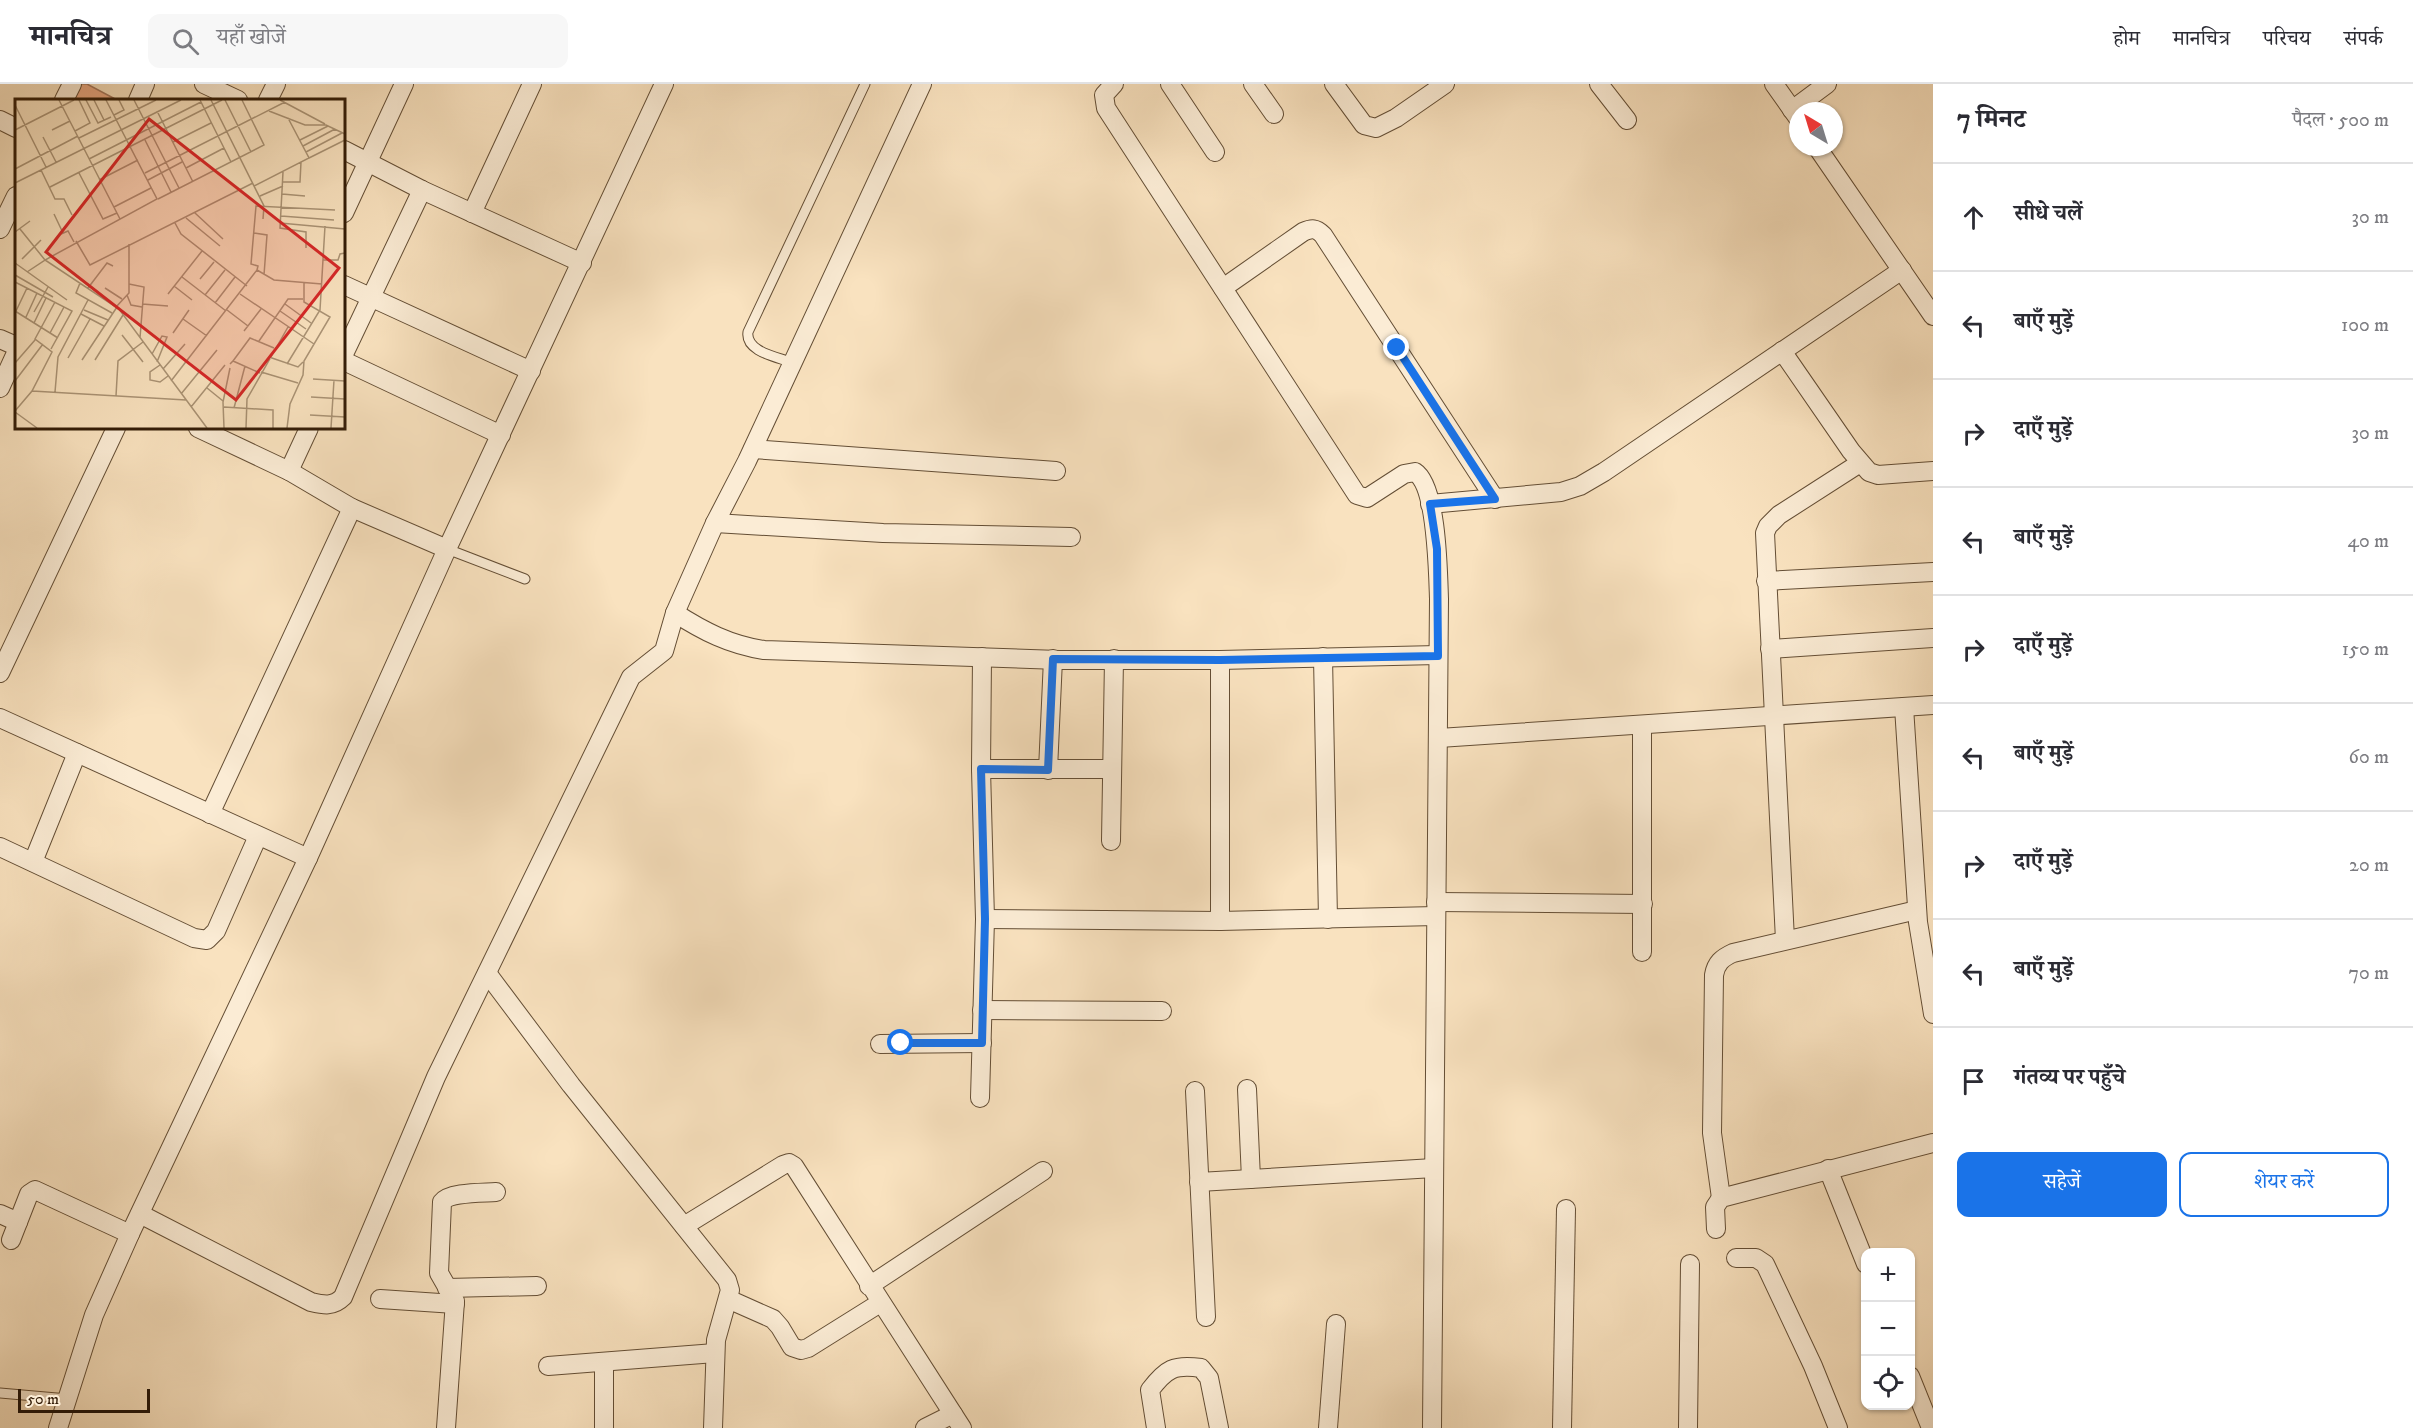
<!DOCTYPE html>
<html lang="hi">
<head>
<meta charset="utf-8">
<style>
	body { margin:0; font-family:"IM FELL DW Pica","Noto Serif Devanagari",serif; background:#f7f7f7; color:#2b2b33 }
	.controls { position:absolute; right:18px; bottom:18px; display:grid; overflow:hidden; border-radius:12px; box-shadow:0 2px 4px #0004 }
	.controls button { width:54px; height:54px; display:grid; place-items:center; padding:0; border:0; border-bottom:2px solid #e1e1e2; background:#fff; color:#2b2b33; font:30px sans-serif }
	.compass { position:absolute; left:1789px; top:18px; width:54px; height:54px; border-radius:50%; background:#fff; box-shadow:0 2px 4px #0004; rotate:322deg }
	.scale { position:absolute; left:18px; bottom:15px; width:132px; box-sizing:border-box; padding-left:6px; border:3px solid #331c07; border-top:0; font-size:16px; line-height:21px; white-space:nowrap; color:#331c07; -webkit-text-stroke:4px #fbecd5; paint-order:stroke }
	.stop { position:absolute; width:18px; height:18px; margin:-14px; border:4px solid #1a73e8; border-radius:50%; background:#fff }
	.stop.end { background:#1a73e8; border-color:#fff; box-shadow:0 2px 6px #0008 }
	.list { margin:0; padding:0; list-style:none }
	h2 { display:flex; justify-content:space-between; align-items:center; height:78px; margin:0; padding:0 24px; font-size:26px }
	h2 small { font-size:20px; font-weight:400; color:#7c7c81 }
	.list li { display:grid; grid-template-columns:39px 1fr auto; gap:18px; align-items:center; box-sizing:border-box; height:108px; padding:0 24px; border-top:2px solid #e1e1e2 }
	.list b { display:block; font-size:22px; white-space:nowrap }
	.list em { font-size:20px; font-style:normal; color:#7c7c81 }
	.actions { display:flex; gap:12px; padding:18px 24px }
	.actions a { flex:1; padding:14px 0; border:2px solid #1a73e8; border-radius:12px; text-align:center; font-size:21px; color:#1a73e8 }
	.actions .main { background:#1a73e8; color:#fff }
	.icon { flex:none; width:33px; height:33px; fill:none; stroke:currentColor; stroke-width:2; stroke-linecap:round; stroke-linejoin:round }
	.map { position:relative; flex:none; width:1933px; height:1344px; overflow:hidden }
	header { display:flex; align-items:center; gap:36px; box-sizing:border-box; height:84px; padding:0 30px; background:#fff; border-bottom:2px solid #e1e1e2 }
	header strong { font-size:28px }
	nav { display:flex; gap:33px; margin-inline-start:auto; font-size:21px }
	.search { width:420px; height:54px; background:#f7f7f7; display:flex; align-items:center; gap:15px; box-sizing:border-box; padding:0 21px; border-radius:12px; color:#7c7c81; font-size:22px }
	main { display:flex }
	aside { flex:1; background:#fff }
	.map>svg:first-child { display:block }
	.building { fill:#e8a882; stroke:#a2765b; stroke-width:1.5 }
	.lines { fill:none; stroke-linecap:round; stroke-linejoin:round }
	.service-casing { stroke:#644e35; stroke-width:11 }
	.minor-casing { stroke:#644e35; stroke-width:20 }
	.service { stroke:#fbecd5; stroke-width:9 }
	.minor { stroke:#fbecd5; stroke-width:18 }
	.route { stroke:#1a73e8; stroke-width:8 }
	.inset-road { fill:none; stroke:#aa9375; stroke-width:1.5 }
	.view { fill:#d62828; fill-opacity:0.15; stroke:#d62828; stroke-width:3 }
	.inset-edge { fill:none; stroke:#331c07; stroke-width:3 }
</style>
</head>
<body>
<header>
<strong>मानचित्र</strong>
<div class="search"><svg class="icon" aria-label="search" viewBox="0 0 24 24"><circle cx="10" cy="10" r="6"/><path d="M15 15l6 6"/></svg>यहाँ खोजें</div>
<nav><a>होम</a><a>मानचित्र</a><a>परिचय</a><a>संपर्क</a></nav>
</header>
<main>
<div class="map">
<svg width="1933" height="1344" viewBox="0 0 1933 1344">
	<rect width="100%" height="100%" fill="#f9e2bf"/>
	<filter id="stains"><feTurbulence type="fractalNoise" baseFrequency=".00333" numOctaves="4"/><feColorMatrix values="0 0 0 0 .2 0 0 0 0 .09 0 0 0 0 .02 0 0 0 .5 -.17"/></filter>
	<radialGradient id="worn" r=".72"><stop offset=".6" stop-color="#630" stop-opacity="0"/><stop offset="1" stop-color="#630" stop-opacity=".3"/></radialGradient>
	<!-- building -->
	<path class="building" d="M79 0H87L117 16H69Z"/>
	<g class="lines">
		<!-- service casing -->
		<g class="service-casing">
			<g id="service">
				<path d="M793 279C778 273 745 268 748 248L865 0"/>
				<path d="M447 465 525 495"/>
				<path d="M0 1309 68 1315"/>
			</g>
		</g>
		<!-- minor casing -->
		<g class="minor-casing">
			<g id="minor">
				<path d="M204 0 238 16"/>
				<path d="M1114 0 1104 11 1106 24 1357 411 1367 414 1404 390 1415 388C1437 402 1438 488 1439 515L1432 1344"/>
				<path d="M1170 0 1215 68"/>
				<path d="M1253 0 1274 30"/>
				<path d="M1334 0 1364 41 1376 44 1396 34 1445 0"/>
				<path d="M1599 0 1627 36"/>
				<path d="M1774 0 1798 34"/>
				<path d="M64 16 72 0"/>
				<path d="M138 16 145 0"/>
				<path d="M268 16 276 0"/>
				<path d="M1792 26 1827 0"/>
				<path d="M0 36 16 44"/>
				<path d="M1817 63 1933 232"/>
				<path d="M344 66 422 106 582 179"/>
				<path d="M344 129 404 0"/>
				<path d="M472 129 532 0"/>
				<path d="M0 145 16 112"/>
				<path d="M344 201 531 287"/>
				<path d="M1223 204 1303 148C1312 144 1316 144 1323 151L1495 415"/>
				<path d="M0 255 16 262"/>
				<path d="M1782 267 1851 367 1869 388 1878 391 1933 387"/>
				<path d="M344 270 422 106"/>
				<path d="M344 277 501 351"/>
				<path d="M0 304 16 269"/>
				<path d="M753 365 1056 387"/>
				<path d="M289 387 309 344"/>
				<path d="M1430 420 1561 408 1580 402 1604 388 1902 186"/>
				<path d="M715 439 883 449 1071 453"/>
				<path d="M447 465 664 0"/>
				<path d="M1766 497 1933 488"/>
				<path d="M675 529C703 547 730 561 764 566L1059 576H1220L1438 571"/>
				<path d="M1770 565 1933 554"/>
				<path d="M1323 573 1328 835"/>
				<path d="M1220 576V837"/>
				<path d="M0 589 116 344"/>
				<path d="M1904 623 1918 838 1933 930"/>
				<path d="M0 634 308 774"/>
				<path d="M1642 641V868"/>
				<path d="M1439 654 1933 621"/>
				<path d="M981 685H1112"/>
				<path d="M1048 686 1053 575"/>
				<path d="M210 730 352 424"/>
				<path d="M1111 757 1114 575"/>
				<path d="M0 763 194 854 207 856 216 847 258 752"/>
				<path d="M33 778 77 669"/>
				<path d="M1436 818 1643 820"/>
				<path d="M985 835 1220 837 1436 832"/>
				<path d="M1785 856 1765 449 1768 442 1779 431 1860 379"/>
				<path d="M487 889 571 1001 727 1196 730 1206 716 1256 713 1344"/>
				<path d="M982 926 1162 927"/>
				<path d="M880 960 982 959"/>
				<path d="M1247 1005 1251 1095"/>
				<path d="M1195 1007 1206 1233"/>
				<path d="M980 1014 985 835 981 685 982 573"/>
				<path d="M1828 1085 1866 1180"/>
				<path d="M1199 1098 1434 1084"/>
				<path d="M1721 1114 1712 1049 1714 891C1716 879 1722 874 1733 869L1917 826"/>
				<path d="M0 1130 18 1138"/>
				<path d="M140 1130 311 1218C324 1221 333 1223 343 1213L436 993 631 593 664 567 675 529 715 439 747 377 922 0"/>
				<path d="M684 1142 783 1081 789 1079 794 1082 962 1344"/>
				<path d="M1716 1145 1715 1123 1721 1114 1933 1059"/>
				<path d="M11 1156 29 1110 35 1106 130 1150"/>
				<path d="M1736 1174H1756L1765 1180 1813 1282 1838 1344"/>
				<path d="M869 1202 1043 1087"/>
				<path d="M447 1204 537 1202"/>
				<path d="M380 1215 455 1220"/>
				<path d="M728 1215 773 1235 780 1243 792 1263 801 1266 808 1264 880 1219"/>
				<path d="M548 1282 715 1269"/>
				<path d="M1910 1292 1931 1344"/>
				<path d="M58 1344 94 1231 130 1150 308 774 447 465 352 424 289 387 198 344"/>
				<path d="M446 1344 455 1217 439 1189 442 1118C449 1108 482 1109 496 1108"/>
				<path d="M604 1344V1278"/>
				<path d="M925 1344 953 1330"/>
				<path d="M1156 1344 1150 1306C1166 1285 1174 1280 1201 1284L1209 1294 1219 1344"/>
				<path d="M1328 1344 1336 1240"/>
				<path d="M1562 1344 1566 1125"/>
				<path d="M1688 1344 1690 1180"/>
			</g>
		</g>
		<!-- service -->
		<use href="#service" class="service"/>
		<!-- minor -->
		<use href="#minor" class="minor"/>
	</g>
	<g class="lines">
		<!-- route -->
		<path class="route" d="M901 959H982L985 835 981 685 1048 686 1053 575 1220 576 1438 572 1437 465 1430 420 1495 415 1397 264"/>
	</g>
	<!-- overview -->
	<g transform="translate(15 15)">
		<rect width="330" height="330" fill="#f9e2bf"/>
		<path class="inset-road" d="M44 1 105 120M71 1 83 24 96 18M79 1 89 21M91 1 142 100 30 161 104 210 192 329M119 1 164 89M185 1 216 63M196 1 249 107 248 120M210 1 236 53M265 1 310 25M0 6 31 68M142 12 178 83M254 12 290 26H311L330 35M99 16 109 11 104 1M0 31 59 1M37 31 55 22M60 32 75 24 64 1M28 38 41 63M64 39 141 1M130 41 156 93M285 41 313 27M158 43 196 24M288 47 320 30M291 53 327 34M294 59 330 41M74 60 186 3M171 69 209 49M0 70 63 37M26 71 40 100H49L57 116M268 73 265 129 291 133V149M64 74 88 120 102 114M130 74 270 3M84 81 123 61M133 81 167 63M268 83H285L286 63M0 84 166 1M239 87 294 59 273 19M35 88 207 1M267 95 290 97M245 97 268 87M143 100 249 46 227 1M99 108 136 89M180 114 208 140M39 115 48 134M266 117 319 121M171 119 205 147M160 124 166 135 232 187M265 124 330 130M5 130 30 161 12 173M0 133 15 122M239 134 252 136 249 176M46 135 53 132 59 143M61 142 75 166 238 84M7 160 26 141M308 161H323L325 155 330 154M0 164 52 201M242 171 259 181 307 185M0 176 38 198M167 178 211 212M185 180 199 163M0 183 57 212 36 250M65 184 61 194 97 214M114 185 129 188 125 239M159 187 177 201M73 189 92 164 98 167M90 189 107 200M153 195 187 152M225 195 299 245M112 196 116 206 127 208M190 196 210 171M200 204 220 178M127 205 153 207M270 205 296 224M101 208 114 194V145M69 211 93 221M212 211 233 227M0 212 43 239M1 212 12 189M265 212 291 230M19 213 33 188M66 215 89 227M11 218 22 194M168 220 192 237M19 224 31 199M229 232 246 210M35 234 49 208M158 234 174 211M107 236 128 263M244 242 273 200H288M137 255 147 237 152 238 142 263M254 258 283 268 288 263M53 259 75 220M67 261 102 208M80 261 108 216M218 262 235 239 259 249M0 264 20 241M215 265 218 262 245 274M272 265 305 211 310 127M145 266 135 273V281L145 283 153 277M148 270 170 245M246 273 283 284M298 280 330 282M0 282 28 245M156 282 242 171 243 167 236 165 241 107 320 111M192 289 208 302M17 292 171 301M40 293 43 258 73 201M166 295 202 251M101 297 103 262 128 243M296 298 330 300M176 308 210 266M209 308 258 311V329M219 309 230 267M0 312 17 292 37 253 20 240 40 203M0 313 22 329M295 316 330 318M209 329 208 303 215 269M231 329 232 300 273 228M272 329 275 305 288 276 289 262 315 218 289 203V184M316 329 319 281"/>
		<path class="view" d="M134 20 324 169 221 301 31 153Z"/>
		<rect width="330" height="330" class="inset-edge"/>
	</g>
	<rect width="100%" height="100%" filter="url(#stains)"/>
	<rect width="100%" height="100%" fill="url(#worn)"/>
</svg>
<div class="controls">
<button>+</button>
<button>−</button>
<button><svg class="icon" aria-label="locate" viewBox="0 0 24 24"><circle cx="12" cy="12" r="6"/><path d="M12 2v4M12 18v4M2 12h4M18 12h4"/></svg></button>
</div>
<svg class="compass" viewBox="-18 -18 36 36"><path d="M0-13l5 13h-10z" fill="#e53935"/><path d="M0 13l5-13h-10z" fill="#7c7c81"/></svg>
<div class="scale">50 m</div>
<div class="stop" style="left:901px;top:959px"></div>
<div class="stop end" style="left:1397px;top:264px"></div>
</div>
<aside>
<h2>7 मिनट<small>पैदल · 500 m</small></h2>
<ul class="list">
<li><svg class="icon" aria-label="ahead" viewBox="0 0 24 24"><path d="M12 20V5M6 11l6-6 6 6"/></svg><div><b>सीधे चलें</b></div><em>30 m</em></li>
<li><svg class="icon" aria-label="left" viewBox="0 0 24 24"><path d="M17 20v-9H6M10 6l-5 5 5 5"/></svg><div><b>बाएँ मुड़ें</b></div><em>100 m</em></li>
<li><svg class="icon" aria-label="right" viewBox="0 0 24 24"><path d="M7 20v-9h11M14 6l5 5-5 5"/></svg><div><b>दाएँ मुड़ें</b></div><em>30 m</em></li>
<li><svg class="icon" aria-label="left" viewBox="0 0 24 24"><path d="M17 20v-9H6M10 6l-5 5 5 5"/></svg><div><b>बाएँ मुड़ें</b></div><em>40 m</em></li>
<li><svg class="icon" aria-label="right" viewBox="0 0 24 24"><path d="M7 20v-9h11M14 6l5 5-5 5"/></svg><div><b>दाएँ मुड़ें</b></div><em>150 m</em></li>
<li><svg class="icon" aria-label="left" viewBox="0 0 24 24"><path d="M17 20v-9H6M10 6l-5 5 5 5"/></svg><div><b>बाएँ मुड़ें</b></div><em>60 m</em></li>
<li><svg class="icon" aria-label="right" viewBox="0 0 24 24"><path d="M7 20v-9h11M14 6l5 5-5 5"/></svg><div><b>दाएँ मुड़ें</b></div><em>20 m</em></li>
<li><svg class="icon" aria-label="left" viewBox="0 0 24 24"><path d="M17 20v-9H6M10 6l-5 5 5 5"/></svg><div><b>बाएँ मुड़ें</b></div><em>70 m</em></li>
<li><svg class="icon" aria-label="arrive" viewBox="0 0 24 24"><path d="M6 21V4h12l-3 4 3 4H6"/></svg><div><b>गंतव्य पर पहुँचे</b></div></li>
</ul>
<div class="actions"><a class="main">सहेजें</a><a>शेयर करें</a></div>
</aside>
</main>
</body>
</html>
